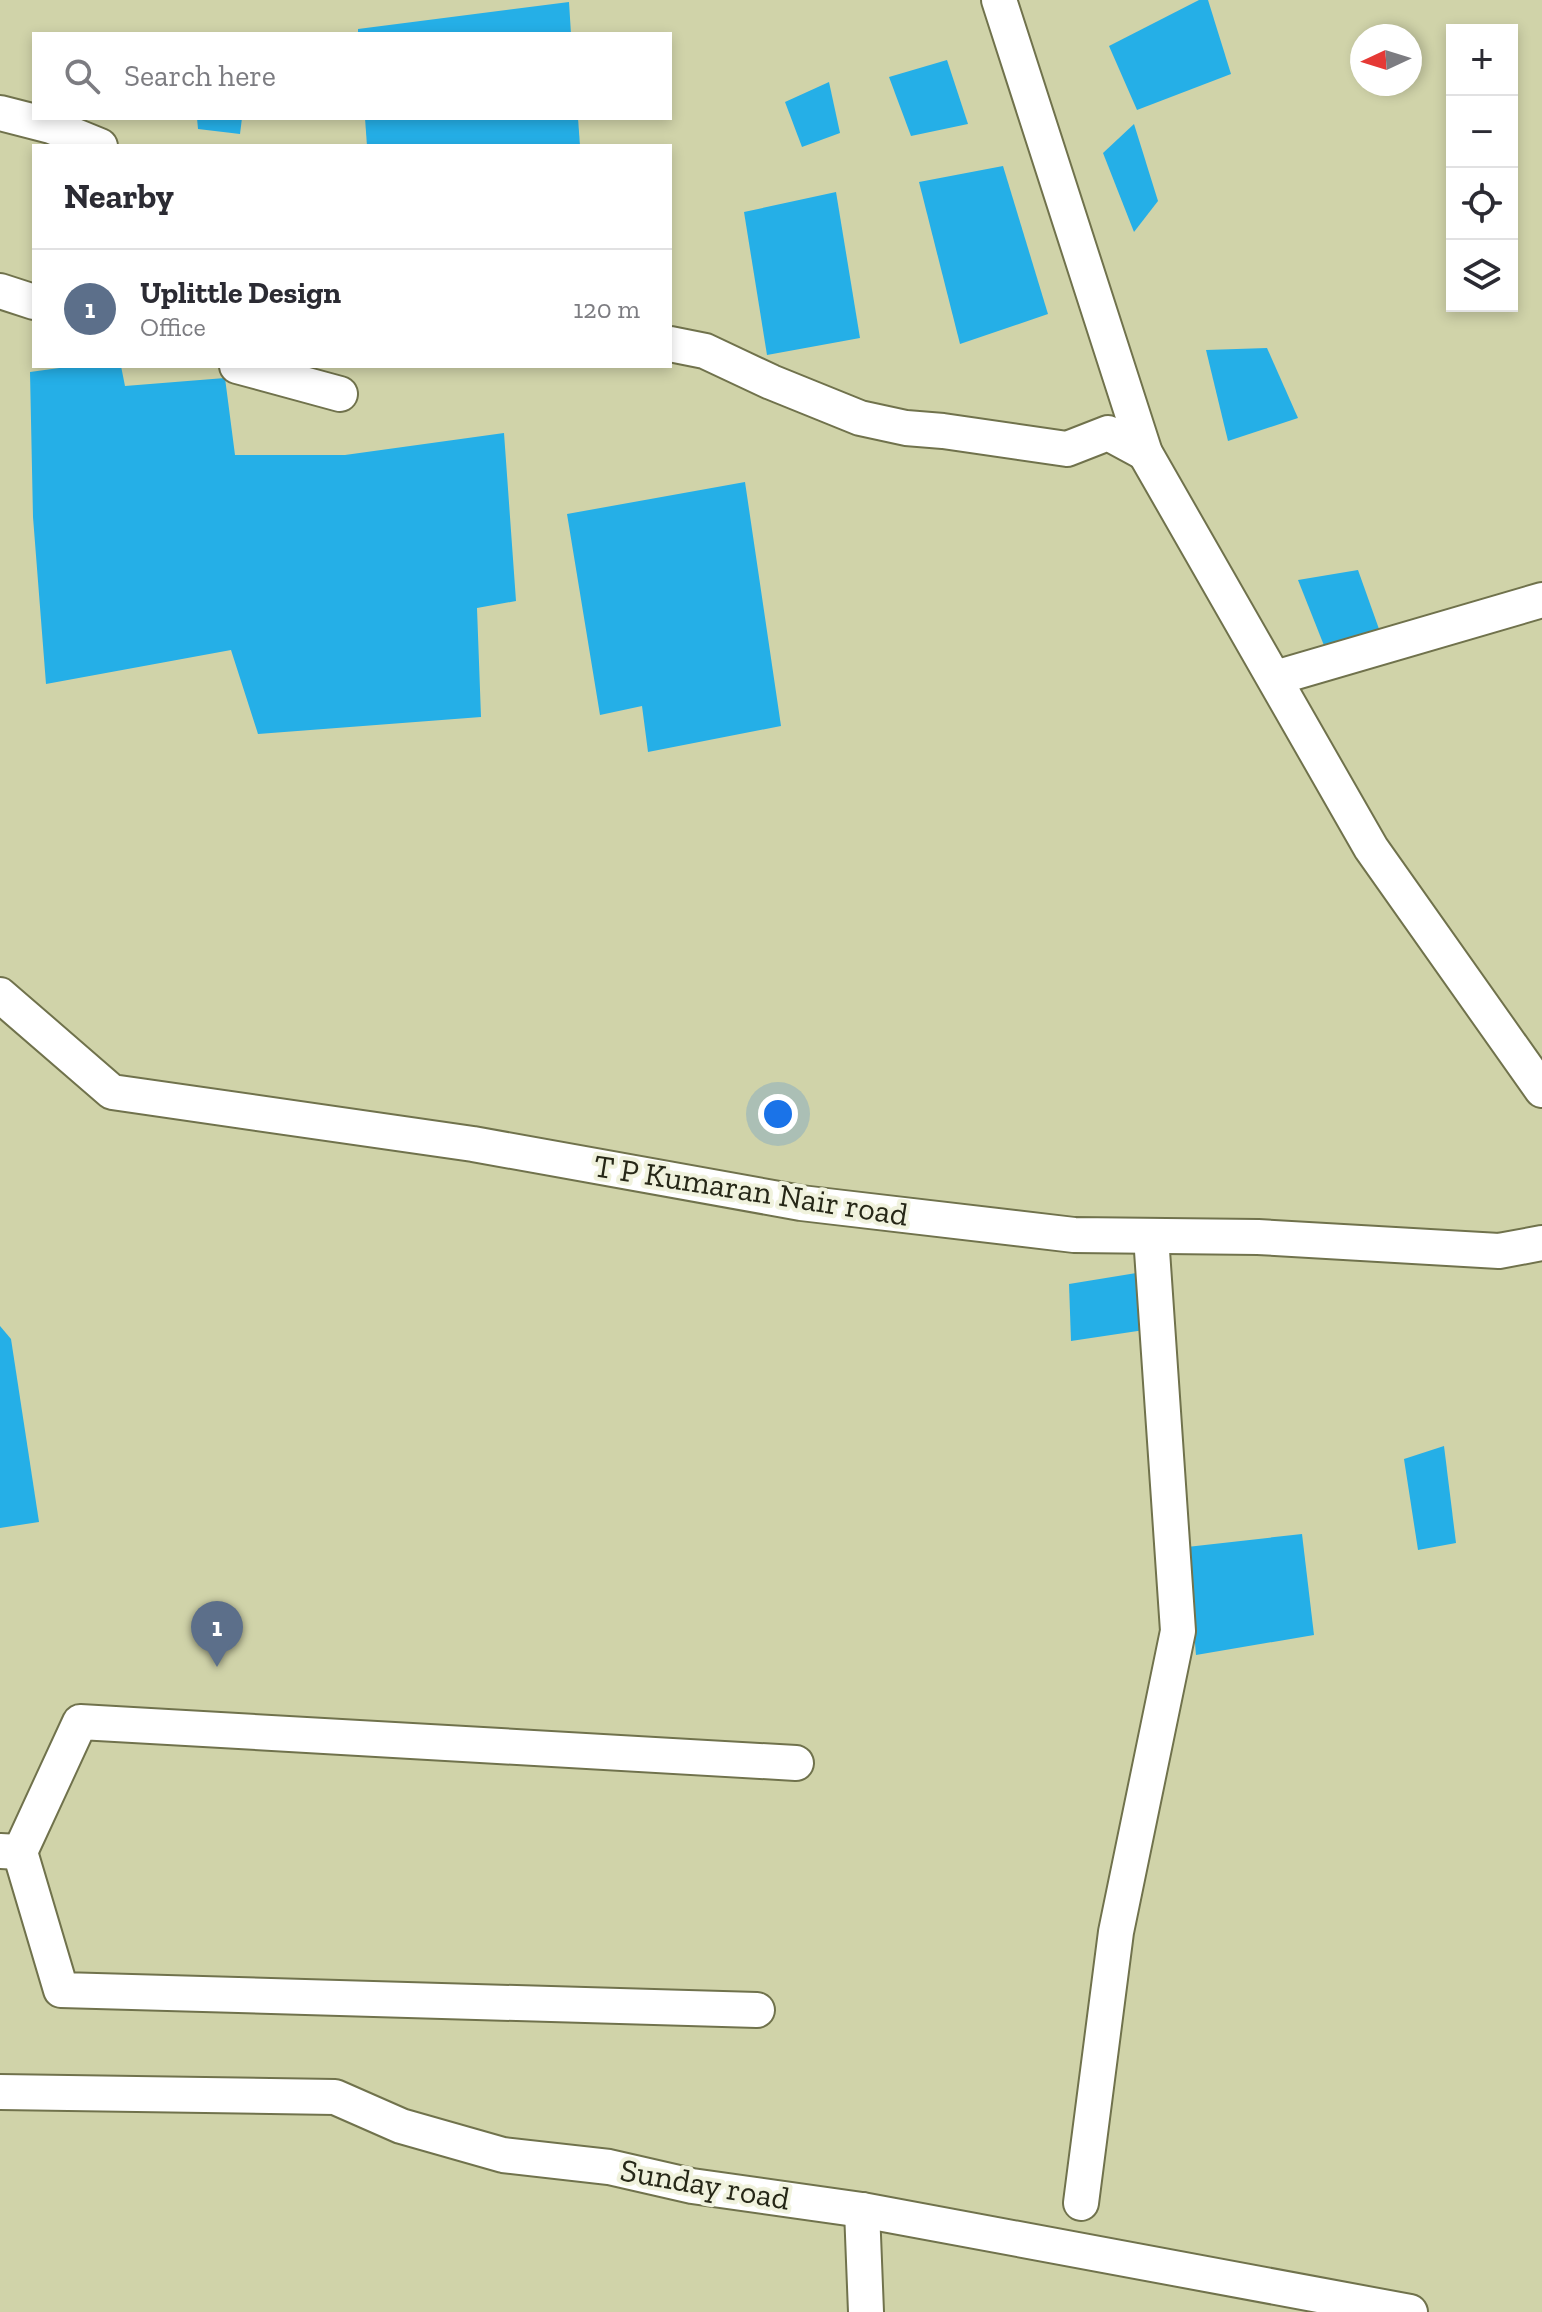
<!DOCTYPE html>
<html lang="en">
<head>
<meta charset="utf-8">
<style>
	body { margin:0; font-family:"Zilla Slab",serif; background:#f7f7f7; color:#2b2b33 }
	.controls { position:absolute; right:24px; top:24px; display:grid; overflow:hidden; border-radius:0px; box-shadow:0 4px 12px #0003 }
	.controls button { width:72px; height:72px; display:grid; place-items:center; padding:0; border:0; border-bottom:2px solid #e1e1e2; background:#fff; color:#2b2b33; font:40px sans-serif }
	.compass { position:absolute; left:1350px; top:24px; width:72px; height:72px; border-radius:50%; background:#fff; box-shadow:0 4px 12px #0003; rotate:266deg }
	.you { position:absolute; left:778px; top:1114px; width:28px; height:28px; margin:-20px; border:6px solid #fff; border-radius:50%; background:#1a73e8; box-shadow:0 0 0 12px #1a73e833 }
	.badge { display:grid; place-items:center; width:52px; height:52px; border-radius:50%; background:#0f766e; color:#fff; font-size:26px; font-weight:700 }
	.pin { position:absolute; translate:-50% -66px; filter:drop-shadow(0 2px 4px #0008) }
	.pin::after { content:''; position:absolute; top:42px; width:28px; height:24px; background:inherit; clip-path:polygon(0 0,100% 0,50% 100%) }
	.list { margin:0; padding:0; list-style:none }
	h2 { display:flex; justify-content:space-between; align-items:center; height:104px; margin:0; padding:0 32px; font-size:34px }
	h2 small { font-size:26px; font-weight:400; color:#7c7c81 }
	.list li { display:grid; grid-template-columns:52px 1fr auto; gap:24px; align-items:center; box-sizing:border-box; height:120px; padding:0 32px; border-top:2px solid #e1e1e2 }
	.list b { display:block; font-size:30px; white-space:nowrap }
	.list p { margin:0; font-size:26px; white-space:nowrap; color:#7c7c81 }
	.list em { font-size:26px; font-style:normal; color:#7c7c81 }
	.icon { flex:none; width:44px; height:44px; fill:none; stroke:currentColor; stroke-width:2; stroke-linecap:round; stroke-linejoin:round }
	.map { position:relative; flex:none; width:1542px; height:2312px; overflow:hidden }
	.search { position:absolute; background:#fff; box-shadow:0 4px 12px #0003; left:32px; top:32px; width:640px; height:88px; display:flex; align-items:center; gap:20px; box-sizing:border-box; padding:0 28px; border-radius:0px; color:#7c7c81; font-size:30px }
	.panel { position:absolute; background:#fff; box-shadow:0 4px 12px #0003; left:32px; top:144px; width:640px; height:224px; border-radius:0px }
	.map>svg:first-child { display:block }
	.building { fill:#25afe7 }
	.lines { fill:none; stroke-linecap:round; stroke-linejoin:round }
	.street-casing { stroke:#70724c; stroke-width:38 }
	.street { stroke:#fff; stroke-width:34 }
	.labels { text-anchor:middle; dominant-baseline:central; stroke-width:8; stroke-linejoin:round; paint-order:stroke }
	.street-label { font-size:32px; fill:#262717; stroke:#f0f2dd }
</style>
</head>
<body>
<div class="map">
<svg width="1542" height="2312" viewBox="0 0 1542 2312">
	<rect width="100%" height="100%" fill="#d0d3a9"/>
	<!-- building -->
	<g class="building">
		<path d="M1199 0H1208L1231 74 1137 110 1109 46Z"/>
		<path d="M569 2 571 34H358V29Z"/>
		<path d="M947 60 968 124 911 136 889 77Z"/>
		<path d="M829 82 840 133 802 147 785 102Z"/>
		<path d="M197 118H242L240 134 198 129Z"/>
		<path d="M365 118H578L580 146H367Z"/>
		<path d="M1134 124 1158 201 1134 232 1103 153Z"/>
		<path d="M1003 166 1048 314 960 344 919 182Z"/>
		<path d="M836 192 860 338 767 355 744 212Z"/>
		<path d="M1267 348 1298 418 1228 441 1206 350Z"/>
		<path d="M74 366H121L125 386 225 378 235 455H345L504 433 516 601 477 608 481 717 258 734 231 650 46 684 33 517 30 372Z"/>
		<path d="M745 482 781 726 648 752 642 706 600 715 567 514Z"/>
		<path d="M1358 570 1379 629 1325 648 1298 580Z"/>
		<path d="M1167 1268 1171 1326 1071 1341 1069 1284Z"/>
		<path d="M0 1326 11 1339 39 1522 0 1528Z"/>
		<path d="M1444 1446 1456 1543 1418 1550 1404 1459Z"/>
		<path d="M1302 1534 1314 1635 1196 1655 1187 1547Z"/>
	</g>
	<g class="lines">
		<!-- street casing -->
		<g class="street-casing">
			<g id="street">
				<path d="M999 0 1145 453 1371 848 1542 1090"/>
				<path d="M0 113 51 126 100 146"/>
				<path d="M0 291 34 302"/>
				<path d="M670 344 705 351 771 382 860 418 906 428 943 431 1067 449 1108 433 1145 453"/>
				<path d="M237 366 340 394"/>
				<path d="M1275 678 1542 600"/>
				<path d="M0 995 112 1092 473 1144 801 1203 1074 1235 1258 1237 1499 1251 1542 1243"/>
				<path d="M0 1851 20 1852 80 1722 796 1763"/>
				<path d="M20 1852 61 1990 757 2010"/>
				<path d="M0 2092 335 2097 401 2126 503 2155 609 2167 692 2186 862 2210 1410 2312"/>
				<path d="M1081 2203 1116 1932 1178 1631 1151 1236"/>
				<path d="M862 2210 866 2312"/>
			</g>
		</g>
		<!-- street -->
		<use href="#street" class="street"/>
	</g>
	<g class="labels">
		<!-- street labels -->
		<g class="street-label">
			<text transform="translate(751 1190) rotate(9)">T P Kumaran Nair road</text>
			<text transform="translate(705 2184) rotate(10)">Sunday road</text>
		</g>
	</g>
</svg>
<div class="controls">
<button>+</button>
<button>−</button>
<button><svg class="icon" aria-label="locate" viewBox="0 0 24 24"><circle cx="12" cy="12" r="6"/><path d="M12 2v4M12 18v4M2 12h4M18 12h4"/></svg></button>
<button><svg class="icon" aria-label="layers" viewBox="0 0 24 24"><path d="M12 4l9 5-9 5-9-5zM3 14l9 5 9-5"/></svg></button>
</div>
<svg class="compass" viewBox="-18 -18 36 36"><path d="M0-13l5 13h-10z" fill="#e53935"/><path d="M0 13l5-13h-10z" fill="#7c7c81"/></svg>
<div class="you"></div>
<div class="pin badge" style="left:217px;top:1667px;background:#5c6f8a">1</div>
<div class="search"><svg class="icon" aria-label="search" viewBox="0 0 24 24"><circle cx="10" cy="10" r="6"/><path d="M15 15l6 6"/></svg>Search here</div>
<section class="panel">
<h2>Nearby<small></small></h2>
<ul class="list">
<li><span class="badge" style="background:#5c6f8a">1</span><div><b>Uplittle Design</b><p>Office</p></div><em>120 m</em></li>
</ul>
</section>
</div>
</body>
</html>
